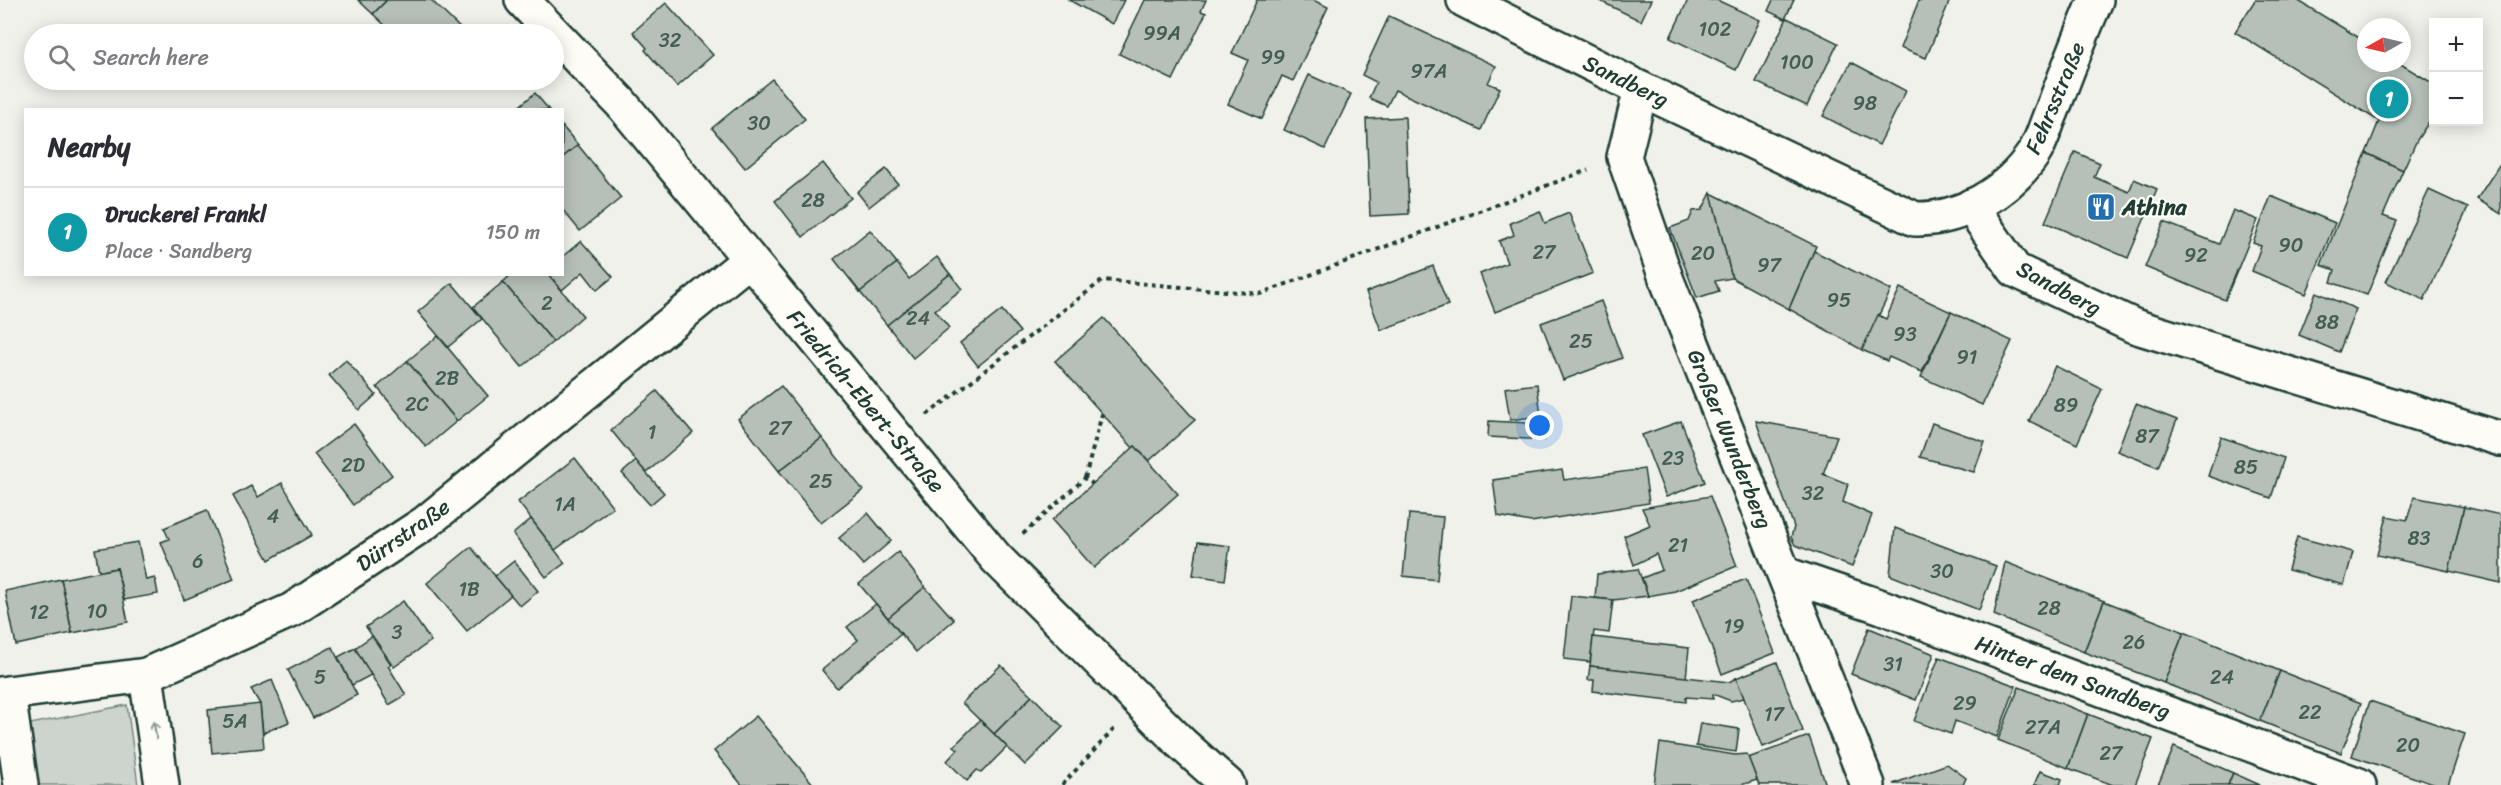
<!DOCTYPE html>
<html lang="en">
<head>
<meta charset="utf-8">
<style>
	body { margin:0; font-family:Sriracha,sans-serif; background:#f7f7f7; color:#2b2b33 }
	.controls { position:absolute; right:18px; top:18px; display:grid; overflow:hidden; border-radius:0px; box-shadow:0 3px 15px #0003 }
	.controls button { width:54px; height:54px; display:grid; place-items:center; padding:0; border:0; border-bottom:2px solid #e1e1e2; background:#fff; color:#2b2b33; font:30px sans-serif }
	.compass { position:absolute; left:2357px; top:18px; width:54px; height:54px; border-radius:50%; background:#fff; box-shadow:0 3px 15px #0003; rotate:262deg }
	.you { position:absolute; left:1540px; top:426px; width:21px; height:21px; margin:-15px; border:4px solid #fff; border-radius:50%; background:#1a73e8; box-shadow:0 0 0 9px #1a73e833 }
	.badge { display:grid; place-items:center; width:39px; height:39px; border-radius:50%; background:#1f6fb2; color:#fff; font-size:20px; font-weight:700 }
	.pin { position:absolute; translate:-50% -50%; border:3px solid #fff; box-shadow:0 2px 6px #0006 }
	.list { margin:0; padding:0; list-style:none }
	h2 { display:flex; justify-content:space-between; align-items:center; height:78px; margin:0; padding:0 24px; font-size:26px }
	h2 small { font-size:20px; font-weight:400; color:#7c7c81 }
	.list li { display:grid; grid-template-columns:39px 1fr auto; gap:18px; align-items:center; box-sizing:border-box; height:90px; padding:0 24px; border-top:2px solid #e1e1e2 }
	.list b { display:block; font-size:22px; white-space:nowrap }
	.list p { margin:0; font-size:20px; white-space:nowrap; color:#7c7c81 }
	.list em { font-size:20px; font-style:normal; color:#7c7c81 }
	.icon { flex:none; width:33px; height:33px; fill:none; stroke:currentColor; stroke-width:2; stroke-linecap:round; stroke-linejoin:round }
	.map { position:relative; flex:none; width:2501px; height:785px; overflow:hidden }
	.search { position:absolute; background:#fff; box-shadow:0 3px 15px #0003; left:24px; top:24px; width:540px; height:66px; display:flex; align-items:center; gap:15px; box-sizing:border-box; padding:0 21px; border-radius:33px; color:#7c7c81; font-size:22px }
	.panel { position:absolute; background:#fff; box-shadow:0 3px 15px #0003; left:24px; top:108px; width:540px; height:168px; border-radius:0px }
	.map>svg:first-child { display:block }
	.green { fill:#cdd3cd; stroke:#768880; stroke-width:1.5 }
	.building { fill:#b6bfb8; stroke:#1f3d34; stroke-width:1.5 }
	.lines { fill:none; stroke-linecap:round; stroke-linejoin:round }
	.minor-casing { stroke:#1f3d34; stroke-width:38 }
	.major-casing { stroke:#1f3d34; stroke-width:38 }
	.path { stroke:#1f3d34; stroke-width:4; stroke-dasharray:4.5 4.5; stroke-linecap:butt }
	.minor { stroke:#fdfcf7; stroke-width:33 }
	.major { stroke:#fdfcf7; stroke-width:33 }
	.oneway { stroke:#8e9c96 }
	.labels { text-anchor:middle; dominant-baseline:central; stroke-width:4.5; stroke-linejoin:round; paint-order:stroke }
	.number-label { font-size:20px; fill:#455e55 }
	.street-label { font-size:22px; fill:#1f3d34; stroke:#fdfcf7 }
	.poi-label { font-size:22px; font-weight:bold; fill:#1f3d34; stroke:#fdfcf7; text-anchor:start }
</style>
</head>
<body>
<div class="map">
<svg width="2501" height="785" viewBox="0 0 2501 785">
	<rect width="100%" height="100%" fill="#f0f1eb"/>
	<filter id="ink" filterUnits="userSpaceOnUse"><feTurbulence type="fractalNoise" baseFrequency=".0167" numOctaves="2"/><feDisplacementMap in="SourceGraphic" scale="12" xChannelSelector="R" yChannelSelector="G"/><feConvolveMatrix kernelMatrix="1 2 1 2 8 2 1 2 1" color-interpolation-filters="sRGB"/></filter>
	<g filter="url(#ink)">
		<!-- green -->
		<path class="green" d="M127 705 138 785H38L30 724Z"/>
		<!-- building -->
		<g class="building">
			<path d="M358 0H387L373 14Z"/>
			<path d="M387 0H431L466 34H394L373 14Z"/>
			<path d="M1069 0H1124L1112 24Z"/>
			<path d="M1145 0H1206L1201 11 1206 13 1173 80 1119 54Z"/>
			<path d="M1257 0H1313L1328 7 1293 81 1282 76 1262 119 1228 104 1248 60 1232 53Z"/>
			<path d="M1598 0H1651L1641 21Z"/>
			<path d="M1688 0H1717L1760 20 1736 70 1670 38Z"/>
			<path d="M1773 0H1794L1785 19 1768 11Z"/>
			<path d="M1919 0H1950L1926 58 1900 48Z"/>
			<path d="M2255 0H2297L2366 42V63H2399L2434 84V114L2417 140 2403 170 2366 153 2379 121 2235 32Z"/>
			<path d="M666 3 713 55 677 87 645 50 647 48 633 32Z"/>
			<path d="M1389 16 1496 66 1488 83 1500 88 1481 130 1395 90 1387 106 1369 98 1376 82 1362 75Z"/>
			<path d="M1787 18 1838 43 1807 106 1756 82Z"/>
			<path d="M1851 62 1906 91 1879 145 1823 116Z"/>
			<path d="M1309 75 1351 94 1325 149 1284 130Z"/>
			<path d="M772 79 805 119 745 168 712 128Z"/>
			<path d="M535 93 549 110H515Z"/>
			<path d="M1405 117 1409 214 1370 216 1366 119Z"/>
			<path d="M562 126 578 145 562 158Z"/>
			<path d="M578 145 621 198 580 231 562 209V158Z"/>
			<path d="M2075 152 2100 163 2094 177 2129 192 2134 179 2157 189 2128 258 2045 222Z"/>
			<path d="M2366 153 2403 170 2383 216 2397 221 2367 295 2331 282 2335 270 2321 265Z"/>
			<path d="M2501 162V214L2477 199Z"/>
			<path d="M823 163 851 198 803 237 775 201Z"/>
			<path d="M886 169 898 184 869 207 857 192Z"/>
			<path d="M2429 190 2468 208 2424 300 2386 282Z"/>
			<path d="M1711 193 1732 278 1715 281 1719 291 1697 298 1670 228 1689 221 1693 211 1702 210Z"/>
			<path d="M1711 193 1816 246 1789 309 1732 278Z"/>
			<path d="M2271 196 2335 223 2306 294 2252 271 2261 246 2253 243Z"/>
			<path d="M2233 210 2258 220 2225 300 2145 267 2164 222 2219 244Z"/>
			<path d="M1540 211 1545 223 1569 213 1593 273 1495 312 1480 274 1507 263 1499 241 1514 235 1510 223Z"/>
			<path d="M870 230 897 263 860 292 834 259Z"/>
			<path d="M581 241 613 277 597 290 583 272 562 290 548 274H562V257Z"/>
			<path d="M1814 251 1891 290 1862 350 1789 309Z"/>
			<path d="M937 257 950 274 887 325 860 292 897 263 909 279Z"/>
			<path d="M1433 266 1448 305 1381 330 1366 292Z"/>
			<path d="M512 274H548L583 316 553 342 503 282Z"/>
			<path d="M950 274 962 289 935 310 949 328 913 358 887 325Z"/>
			<path d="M503 282 553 342 522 367 473 307Z"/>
			<path d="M452 283 482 319 448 347 418 312Z"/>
			<path d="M1900 288 1951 312 1922 372 1889 357 1887 361 1862 350 1878 315 1886 319Z"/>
			<path d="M2316 292 2356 309 2339 352 2299 335Z"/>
			<path d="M1601 301 1622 358 1563 380 1541 323Z"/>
			<path d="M1002 310 1020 332 978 366 960 343Z"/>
			<path d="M1951 312 2012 341 1982 405 1921 377Z"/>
			<path d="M1104 318 1195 420 1149 461 1135 446 1133 448 1055 361Z"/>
			<path d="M438 336 488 396 457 421 407 361Z"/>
			<path d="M346 360 376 395 359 410 329 375Z"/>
			<path d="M407 361 457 421 426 447 377 387Z"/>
			<path d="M2055 366 2102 389 2077 444 2029 421Z"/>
			<path d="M1537 384 1541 416 1510 420 1505 388Z"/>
			<path d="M781 386 822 438 779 471 738 419Z"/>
			<path d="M657 391 693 433 646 473 611 430Z"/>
			<path d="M2136 404 2177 420 2158 467 2117 451Z"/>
			<path d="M1489 421 1546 424 1545 440 1488 437Z"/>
			<path d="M1681 421 1705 482 1666 497 1642 435Z"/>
			<path d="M1756 421 1837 436 1823 474 1848 484 1843 502 1872 515 1852 567 1795 545 1791 537 1794 527Z"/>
			<path d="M1932 423 1985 442 1974 472 1920 457Z"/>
			<path d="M354 424 392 475 353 505 314 454Z"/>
			<path d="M2221 437 2284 458 2271 498 2208 476Z"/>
			<path d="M822 438 863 490 821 523 779 471Z"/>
			<path d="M1135 446 1178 494 1094 568 1052 520Z"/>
			<path d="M575 458 613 507 555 550 518 502Z"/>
			<path d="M636 461 664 493 650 505 622 473Z"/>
			<path d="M1644 469 1649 503 1531 522 1498 516 1493 480 1562 470 1564 480Z"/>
			<path d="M282 483 312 535 269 560 233 496 251 486 258 497Z"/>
			<path d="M1710 496 1737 566 1675 591 1648 596 1642 578 1662 570 1656 554 1634 565 1624 536 1650 525 1642 508Z"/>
			<path d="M2414 497 2464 507 2449 571 2377 555 2387 516 2407 520Z"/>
			<path d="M2464 507 2501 515V583L2449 571Z"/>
			<path d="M207 510 234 579 184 600 161 542 169 539 164 528Z"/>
			<path d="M868 513 891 541 863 565 839 538Z"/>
			<path d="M1409 514 1443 517 1437 580 1403 576Z"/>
			<path d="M531 519 565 563 546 577 513 534Z"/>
			<path d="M1895 528 1996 566 1979 610 1890 575Z"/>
			<path d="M2297 537 2353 552 2344 585 2288 570Z"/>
			<path d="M138 542 146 580 155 578 158 594 124 600 117 568 99 572 95 549Z"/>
			<path d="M1198 542 1230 546 1225 580 1193 575Z"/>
			<path d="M471 547 511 595 467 631 427 583Z"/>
			<path d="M898 552 925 587 888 618 859 584Z"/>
			<path d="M514 561 538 591 520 606 495 576Z"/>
			<path d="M2005 562 2104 601 2084 652 1994 615Z"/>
			<path d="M117 568 128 622 72 633 61 579Z"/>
			<path d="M1638 569 1648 596 1613 600 1595 598 1597 574Z"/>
			<path d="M61 579 72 633 16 645 5 591Z"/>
			<path d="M1746 579 1775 653 1722 674 1693 600Z"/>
			<path d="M925 587 954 620 916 652 888 618Z"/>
			<path d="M1571 596 1613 600 1609 633 1594 631 1590 662 1564 659Z"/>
			<path d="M403 601 431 641 394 667 366 627Z"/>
			<path d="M2104 601 2184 632 2164 683 2084 652Z"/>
			<path d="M876 604 901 634 837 688 822 670 858 640 847 627Z"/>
			<path d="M1869 628 1934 654 1916 700 1851 674Z"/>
			<path d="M2184 632 2280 671 2260 721 2164 683Z"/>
			<path d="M372 636 391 664 388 666 406 695 389 705 355 648Z"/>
			<path d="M1593 637 1689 648 1686 678 1590 666Z"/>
			<path d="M332 647 357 695 313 718 288 670Z"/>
			<path d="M355 648 371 675 352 685 338 657Z"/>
			<path d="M1939 657 2016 686 1997 737 1955 721 1951 734 1914 721Z"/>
			<path d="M1777 662 1803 731 1763 747 1736 678Z"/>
			<path d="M1001 665 1032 696 994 734 962 703Z"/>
			<path d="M1590 666 1729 682 1736 678 1744 698 1731 701 1713 694V699L1686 697V702L1593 691 1594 680H1588Z"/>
			<path d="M2280 671 2361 703 2341 753 2260 721Z"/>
			<path d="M272 680 289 722 263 733 260 704 251 689Z"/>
			<path d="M2019 687 2088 714 2068 768 1998 740Z"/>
			<path d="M1032 696 1063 727 1025 765 994 734Z"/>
			<path d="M2370 701 2465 734 2448 785H2436L2352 756Z"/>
			<path d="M260 704 264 748 212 753 208 710Z"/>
			<path d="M2088 714 2153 739 2135 785H2113L2068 768Z"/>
			<path d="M756 716 814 785H742L714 751Z"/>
			<path d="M980 720 1007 747 981 773 977 770 967 781 947 761 958 749 954 746Z"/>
			<path d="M1700 723 1739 729 1736 752 1696 746Z"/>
			<path d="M1809 736 1826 785H1759L1748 758Z"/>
			<path d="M1660 743 1735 755 1747 754 1757 780 1741 785H1654Z"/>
			<path d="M2174 747 2233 773 2228 785H2158Z"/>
			<path d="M1947 764 1966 778 1963 785 1893 784Z"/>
			<path d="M2040 771 2062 779 2060 785H2034Z"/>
			<path d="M2233 773 2260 785H2228Z"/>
		</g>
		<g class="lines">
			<!-- minor casing -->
			<g class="minor-casing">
				<g id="minor">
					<path d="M522 0 621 103 996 558 1181 743 1228 785"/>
					<path d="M1641 89 1624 157 1666 278 1868 785"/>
					<path d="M1971 206 2015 270 2134 326 2501 439"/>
					<path d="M1785 574 1882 607 2359 785"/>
					<path d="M146 675 162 785"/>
					<path d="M8 693 21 785"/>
					<path d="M0 694 146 675 292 610 425 523 749 260"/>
				</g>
			</g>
			<!-- major casing -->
			<g class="major-casing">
				<path id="major" d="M1464 0 1641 89 1915 219C1961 220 2008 192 2034 153 2042 141 2046 124 2052 111 2066 74 2080 37 2096 0"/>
			</g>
			<!-- path -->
			<g class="path">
				<path d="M927 415 1103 280 1260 294 1588 170"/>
				<path d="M1085 478 1102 414"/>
				<path d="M1023 534 1085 478 1093 484"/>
				<path d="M1062 785 1114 729"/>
			</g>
			<!-- minor -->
			<use href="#minor" class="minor"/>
			<!-- major -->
			<use href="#major" class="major"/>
		</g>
		<!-- one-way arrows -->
		<defs><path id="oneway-shaft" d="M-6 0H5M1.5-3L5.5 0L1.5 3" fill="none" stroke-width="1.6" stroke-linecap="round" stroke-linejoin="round" transform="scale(1.5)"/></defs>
		<use class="oneway" href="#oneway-shaft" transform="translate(155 730) rotate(-99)"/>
	</g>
	<!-- icons -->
	<defs>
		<g id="restaurant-square" transform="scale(1.5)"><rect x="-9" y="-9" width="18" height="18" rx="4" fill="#1f6fb2" stroke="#fdfcf7"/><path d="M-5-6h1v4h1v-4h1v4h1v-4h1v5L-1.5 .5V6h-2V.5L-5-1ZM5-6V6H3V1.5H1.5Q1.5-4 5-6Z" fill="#fff"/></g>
	</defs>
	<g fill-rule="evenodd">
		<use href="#restaurant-square" x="2101" y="207"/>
	</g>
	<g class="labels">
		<!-- number labels -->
		<g class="number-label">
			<text x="1715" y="29">102</text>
			<text x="1162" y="33">99A</text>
			<text x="670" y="40">32</text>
			<text x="1273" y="57">99</text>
			<text x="1797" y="62">100</text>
			<text x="1429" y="71">97A</text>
			<text x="1865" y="103">98</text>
			<text x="759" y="123">30</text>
			<text x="813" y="200">28</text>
			<text x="2291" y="245">90</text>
			<text x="1544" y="252">27</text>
			<text x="1703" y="253">20</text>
			<text x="2196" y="255">92</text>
			<text x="1769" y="265">97</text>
			<text x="1839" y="300">95</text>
			<text x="547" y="303">2</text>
			<text x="918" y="318">24</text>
			<text x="2327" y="322">88</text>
			<text x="1905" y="334">93</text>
			<text x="1581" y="341">25</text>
			<text x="1967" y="357">91</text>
			<text x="447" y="378">2B</text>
			<text x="417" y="404">2C</text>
			<text x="2066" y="405">89</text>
			<text x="780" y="428">27</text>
			<text x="652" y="432">1</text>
			<text x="2147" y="436">87</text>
			<text x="1673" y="458">23</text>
			<text x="353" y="465">2D</text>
			<text x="2246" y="467">85</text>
			<text x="821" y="481">25</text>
			<text x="1813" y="493">32</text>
			<text x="565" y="504">1A</text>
			<text x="273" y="516">4</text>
			<text x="2419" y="538">83</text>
			<text x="1678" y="545">21</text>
			<text x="198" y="561">6</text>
			<text x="1942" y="571">30</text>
			<text x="469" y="589">1B</text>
			<text x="2049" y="608">28</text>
			<text x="97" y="611">10</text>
			<text x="39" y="612">12</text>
			<text x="1734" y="626">19</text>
			<text x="397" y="632">3</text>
			<text x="2134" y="642">26</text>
			<text x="1893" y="664">31</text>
			<text x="320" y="677">5</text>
			<text x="2222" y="677">24</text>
			<text x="1965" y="703">29</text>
			<text x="2310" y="712">22</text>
			<text x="1774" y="714">17</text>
			<text x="235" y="721">5A</text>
			<text x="2043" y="727">27A</text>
			<text x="2408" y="745">20</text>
			<text x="2111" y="753">27</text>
		</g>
		<!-- street labels -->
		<g class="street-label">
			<text transform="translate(1626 81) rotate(26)">Sandberg</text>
			<text transform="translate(2055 98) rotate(-67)">Fehrsstraße</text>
			<text transform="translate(2059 288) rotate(28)">Sandberg</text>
			<text transform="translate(866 401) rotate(50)">Friedrich-Ebert-Straße</text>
			<text transform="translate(1730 439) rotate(68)">Großer Wunderberg</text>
			<text transform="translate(403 535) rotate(-35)">Dürrstraße</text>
			<text transform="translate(2073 677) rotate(20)">Hinter dem Sandberg</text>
		</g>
		<!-- poi labels -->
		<g class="poi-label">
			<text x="2122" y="207">Athina</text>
		</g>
	</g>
</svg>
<div class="controls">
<button>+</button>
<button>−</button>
</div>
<svg class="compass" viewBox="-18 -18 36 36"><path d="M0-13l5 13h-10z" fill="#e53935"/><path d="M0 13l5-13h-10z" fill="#7c7c81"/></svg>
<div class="you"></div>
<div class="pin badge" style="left:2389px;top:99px;background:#0f9aa8">1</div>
<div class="search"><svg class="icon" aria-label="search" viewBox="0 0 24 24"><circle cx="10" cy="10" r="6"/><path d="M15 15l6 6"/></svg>Search here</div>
<section class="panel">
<h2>Nearby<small></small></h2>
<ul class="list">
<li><span class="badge" style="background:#0f9aa8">1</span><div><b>Druckerei Frankl</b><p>Place · Sandberg</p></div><em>150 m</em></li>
</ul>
</section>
</div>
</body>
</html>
